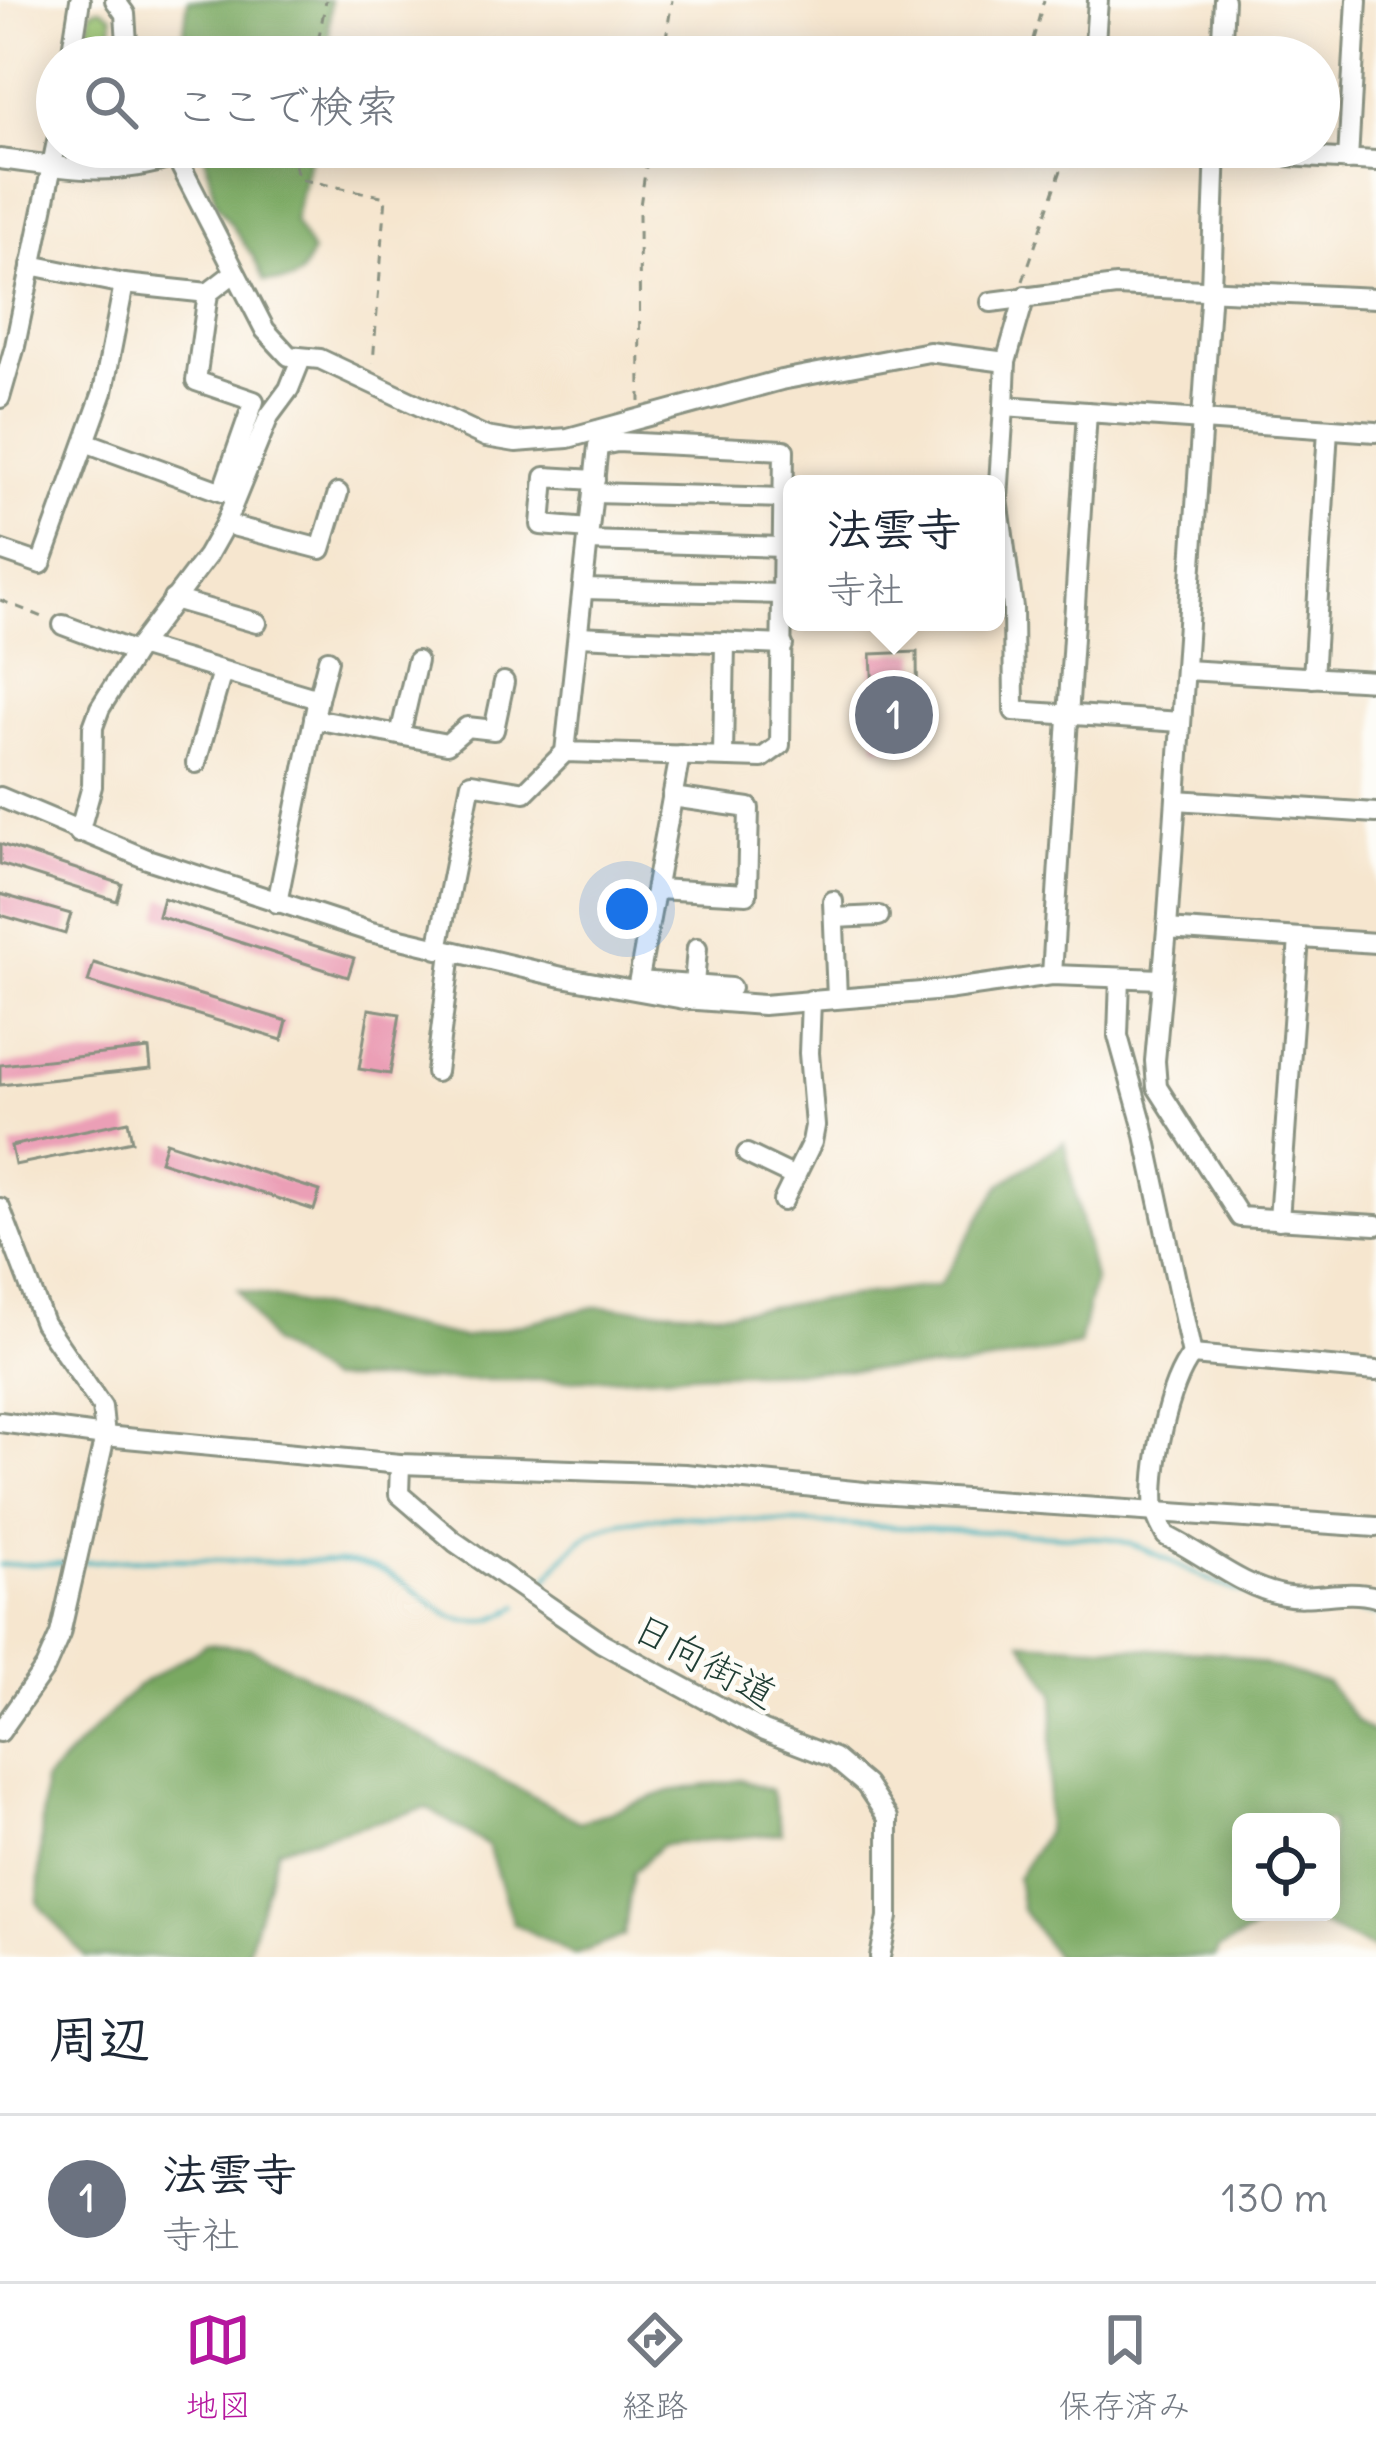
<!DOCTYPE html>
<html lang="ja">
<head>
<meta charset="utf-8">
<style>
	body { margin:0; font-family:Delius,"Klee One",sans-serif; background:#f2f2f3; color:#1f2937 }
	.controls { position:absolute; right:36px; bottom:36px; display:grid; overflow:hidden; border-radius:18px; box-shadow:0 6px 30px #0003 }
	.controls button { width:108px; height:108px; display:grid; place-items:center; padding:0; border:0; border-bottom:3px solid #e0e1e3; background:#fff; color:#1f2937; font:60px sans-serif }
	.you { position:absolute; left:627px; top:909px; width:42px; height:42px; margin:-30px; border:9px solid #fff; border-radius:50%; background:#1a73e8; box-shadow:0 0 0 18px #1a73e833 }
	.badge { display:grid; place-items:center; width:78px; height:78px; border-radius:50%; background:#b5179e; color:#fff; font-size:39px; font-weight:700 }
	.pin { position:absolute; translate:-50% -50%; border:6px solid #fff; box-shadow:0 3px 12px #0006 }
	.popup { position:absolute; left:783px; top:475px; width:222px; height:156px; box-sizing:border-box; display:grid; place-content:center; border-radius:18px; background:#fff; filter:drop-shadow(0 3px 9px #0005); font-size:39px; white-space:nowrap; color:#747a83 }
	.popup b { font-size:45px; color:#1f2937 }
	.popup::after { content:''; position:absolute; left:50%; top:100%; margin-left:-24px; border:24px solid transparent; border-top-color:#fff }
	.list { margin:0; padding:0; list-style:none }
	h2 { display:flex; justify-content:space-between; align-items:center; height:156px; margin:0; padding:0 48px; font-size:51px }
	h2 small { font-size:39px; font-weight:400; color:#747a83 }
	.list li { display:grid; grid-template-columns:78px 1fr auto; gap:36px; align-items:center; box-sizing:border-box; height:168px; padding:0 48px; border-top:3px solid #e0e1e3 }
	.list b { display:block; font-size:45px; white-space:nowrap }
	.list p { margin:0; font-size:39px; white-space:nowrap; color:#747a83 }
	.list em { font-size:39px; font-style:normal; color:#747a83 }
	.icon { flex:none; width:66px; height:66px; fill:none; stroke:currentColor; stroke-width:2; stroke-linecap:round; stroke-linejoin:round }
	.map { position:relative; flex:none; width:1376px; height:1957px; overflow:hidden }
	.search { position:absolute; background:#fff; box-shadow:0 6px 30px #0003; left:36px; right:36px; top:36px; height:132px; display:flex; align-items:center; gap:30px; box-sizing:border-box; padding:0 42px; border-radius:66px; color:#747a83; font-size:45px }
	.sheet { height:324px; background:#fff }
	nav { display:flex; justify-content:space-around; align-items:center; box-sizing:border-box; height:168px; border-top:3px solid #e0e1e3; background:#fff; font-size:33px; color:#747a83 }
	nav a { display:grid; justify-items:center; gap:6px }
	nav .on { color:#b5179e }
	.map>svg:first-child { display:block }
	.green { fill:#99c36f; stroke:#5c8052; stroke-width:3 }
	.forest { fill:#7aa962; stroke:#4c734b; stroke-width:3 }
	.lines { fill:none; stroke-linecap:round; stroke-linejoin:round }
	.stream { stroke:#40b1b9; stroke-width:4.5 }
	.building { fill:#eb9fb6 }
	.minor-casing { stroke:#8a9282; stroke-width:24 }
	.path { stroke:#8a9282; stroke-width:3; stroke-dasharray:9 9; stroke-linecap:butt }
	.minor { stroke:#fff; stroke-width:18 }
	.labels { text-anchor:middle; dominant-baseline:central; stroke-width:9; stroke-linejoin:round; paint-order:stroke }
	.street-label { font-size:39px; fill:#1f3d34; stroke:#fdfcf7 }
</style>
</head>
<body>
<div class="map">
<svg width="1376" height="1957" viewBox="0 0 1376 1957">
	<rect width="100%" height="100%" fill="#fdfcf7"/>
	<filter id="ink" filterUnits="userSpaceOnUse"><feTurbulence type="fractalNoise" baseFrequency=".00833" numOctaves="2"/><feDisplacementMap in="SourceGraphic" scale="24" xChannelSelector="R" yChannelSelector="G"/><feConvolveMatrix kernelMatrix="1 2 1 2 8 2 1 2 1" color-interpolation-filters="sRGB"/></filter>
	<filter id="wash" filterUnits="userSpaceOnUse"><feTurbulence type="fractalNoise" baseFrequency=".004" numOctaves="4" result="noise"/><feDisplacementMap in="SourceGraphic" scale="48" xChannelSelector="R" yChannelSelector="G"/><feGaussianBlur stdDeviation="2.7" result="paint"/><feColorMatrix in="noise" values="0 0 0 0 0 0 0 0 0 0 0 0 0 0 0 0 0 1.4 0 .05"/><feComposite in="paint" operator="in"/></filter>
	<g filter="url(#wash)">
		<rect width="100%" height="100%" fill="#f6e6cf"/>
		<!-- green -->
		<g class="green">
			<path d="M101 8 112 16V57H84L91 11Z"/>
			<path d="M70 147H116L117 163 68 157Z"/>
		</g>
		<!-- forest -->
		<g class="forest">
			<path d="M188 0H330L329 57H181Z"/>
			<path d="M203 147H312L294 221 312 253C297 283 298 283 264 281L254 258 216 203Z"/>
			<path d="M1064 1142 1094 1280 1079 1345 960 1368 710 1373 569 1380H327L271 1343 238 1290 463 1338 594 1307 730 1312 939 1285 1001 1184Z"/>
			<path d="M1022 1642 1224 1653 1327 1683 1356 1720 1376 1735V1950L1292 1912H1331V1822H1241V1912H1290L1218 1949 1215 1957H1056L1022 1910 1017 1878 1046 1832 1055 1693Z"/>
			<path d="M207 1644 250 1648 344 1694 580 1822 670 1791 741 1780 771 1790 782 1833 661 1845 633 1873 624 1936 574 1955 513 1923 488 1846 427 1808 278 1848 246 1957H85L38 1903 44 1781 135 1688Z"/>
		</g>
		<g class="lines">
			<!-- stream -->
			<g class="stream">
				<path d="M84 1562C145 1557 207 1560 269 1562 302 1562 339 1558 371 1567 429 1583 449 1651 519 1606"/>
				<path d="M0 1565 72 1563"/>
				<path d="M537 1592C587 1525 594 1523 676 1516L1108 1538C1163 1549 1206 1588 1263 1597"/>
				<path d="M1310 1605 1376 1614"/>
			</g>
		</g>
		<g id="blocks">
			<!-- building -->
			<g class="building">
				<path d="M917 652 918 745 876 747 871 654Z"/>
				<path d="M0 844 122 884 117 901 0 864Z"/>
				<path d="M0 894 71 914 65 934 0 915Z"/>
				<path d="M163 898 354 958 348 977 158 916Z"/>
				<path d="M94 963 287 1021 282 1040 88 982Z"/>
				<path d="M369 1009 400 1014 390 1074 359 1069Z"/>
				<path d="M149 1049 151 1069 0 1085V1065Z"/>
				<path d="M128 1121 132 1141 15 1165 11 1146Z"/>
				<path d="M166 1142 320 1191 314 1210 160 1161Z"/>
			</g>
		</g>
	</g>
	<g filter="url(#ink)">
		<use href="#blocks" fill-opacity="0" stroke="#8a9282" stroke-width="3"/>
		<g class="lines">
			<!-- minor casing -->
			<g class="minor-casing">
				<g id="minor">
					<path d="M115 0 125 14 128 57"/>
					<path d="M71 57 80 0"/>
					<path d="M1094 57 1098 0"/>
					<path d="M1221 57 1224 0"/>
					<path d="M171 147 265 330 289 356 320 359 486 437 516 442 568 438 781 380 929 352 1006 362"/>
					<path d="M1117 147 1376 161"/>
					<path d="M0 159C64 167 111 179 174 157"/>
					<path d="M1348 160 1357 0"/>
					<path d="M31 265 124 284 208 293 234 273"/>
					<path d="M1025 296 1006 362 1004 406 1087 412"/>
					<path d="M991 302 1116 286 1376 298"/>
					<path d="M0 398 15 346 57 141"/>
					<path d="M1004 406 998 499 1013 608 1014 711 1181 722"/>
					<path d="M88 443 222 492 254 401 196 381 208 293"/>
					<path d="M593 493 784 498"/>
					<path d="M225 524 321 549 338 493"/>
					<path d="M589 529 541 525 545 477 595 480"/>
					<path d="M588 541 783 547"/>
					<path d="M0 550 41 564 103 392 124 284"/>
					<path d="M583 589 783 594"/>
					<path d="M173 599 257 623"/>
					<path d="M63 625 135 652"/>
					<path d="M578 636 783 645"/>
					<path d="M139 646 318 699 277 903"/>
					<path d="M1185 670 1376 681"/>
					<path d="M1313 678 1328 429"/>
					<path d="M318 699 328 660"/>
					<path d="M314 719 447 744 467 727 494 730 504 682"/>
					<path d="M400 735 417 661"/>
					<path d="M723 756 725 642"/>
					<path d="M196 763 222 672"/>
					<path d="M0 797 147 859 371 932 562 977 684 999 763 1005 946 990 1052 975 1162 979"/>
					<path d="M1176 800 1376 813"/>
					<path d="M79 833 92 786 93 727 100 708 139 646 207 556 225 524 269 416 289 389 301 359"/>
					<path d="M656 889 747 894 749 808 672 797"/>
					<path d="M833 901 837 998"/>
					<path d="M834 918 879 916"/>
					<path d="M1167 929 1211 288 1216 147"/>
					<path d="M1376 943 1167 929 1155 1061 1157 1087 1240 1217 1376 1225"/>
					<path d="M438 949 471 783 525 792 565 752 598 446 617 442 784 450 780 745 762 758 565 752"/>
					<path d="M1052 975 1087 412 1376 432"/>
					<path d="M1120 978 1118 1036 1143 1126 1192 1355C1168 1383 1150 1472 1155 1510 1156 1518 1162 1528 1166 1536 1204 1554 1240 1587 1283 1595 1313 1601 1345 1588 1376 1597"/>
					<path d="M639 981 731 988"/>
					<path d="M694 985 697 948"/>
					<path d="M637 989 680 755"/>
					<path d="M436 1072 451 952"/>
					<path d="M747 1154 795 1177"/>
					<path d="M783 1201 812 1142 815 1126 809 1053 811 1000"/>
					<path d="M0 1208 44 1323 102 1407 105 1436 60 1634 45 1668 0 1732"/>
					<path d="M1279 1220 1299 938"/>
					<path d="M1192 1355 1376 1371"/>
					<path d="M0 1422 105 1436 400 1464 685 1474 864 1492 1376 1527"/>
					<path d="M400 1464 399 1494 455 1542 602 1643 764 1731 834 1758 866 1785 888 1818V1917L880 1957"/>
				</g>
			</g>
			<!-- path -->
			<g class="path">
				<path d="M315 57 326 0"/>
				<path d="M663 57 672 0"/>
				<path d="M1028 57 1044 0"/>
				<path d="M298 147 295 166 299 179 386 197 373 363"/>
				<path d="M1023 281 1069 147"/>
				<path d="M640 402 639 212 649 147"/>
				<path d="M0 600 48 619"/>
			</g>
			<!-- minor -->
			<use href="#minor" class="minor"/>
		</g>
	</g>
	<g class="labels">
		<!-- street labels -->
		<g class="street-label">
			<text transform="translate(705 1661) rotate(28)">日向街道</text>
		</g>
	</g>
</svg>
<div class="controls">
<button><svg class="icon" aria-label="locate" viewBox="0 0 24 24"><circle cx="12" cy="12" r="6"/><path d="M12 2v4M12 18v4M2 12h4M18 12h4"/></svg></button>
</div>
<div class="you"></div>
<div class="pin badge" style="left:894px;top:715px;background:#6b7280">1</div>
<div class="popup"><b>法雲寺</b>寺社</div>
<div class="search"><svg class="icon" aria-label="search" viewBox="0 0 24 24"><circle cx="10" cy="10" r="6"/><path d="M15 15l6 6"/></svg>ここで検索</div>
</div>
<section class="sheet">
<h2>周辺<small></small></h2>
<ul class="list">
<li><span class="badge" style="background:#6b7280">1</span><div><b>法雲寺</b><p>寺社</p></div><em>130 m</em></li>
</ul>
</section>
<nav>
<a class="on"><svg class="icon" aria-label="map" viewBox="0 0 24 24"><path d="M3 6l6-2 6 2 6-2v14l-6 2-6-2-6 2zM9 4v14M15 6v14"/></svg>地図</a>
<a><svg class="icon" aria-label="directions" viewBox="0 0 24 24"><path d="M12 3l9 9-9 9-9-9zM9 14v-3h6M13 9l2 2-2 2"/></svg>経路</a>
<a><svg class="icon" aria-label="saved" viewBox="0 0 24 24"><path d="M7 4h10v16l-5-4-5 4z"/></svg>保存済み</a>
</nav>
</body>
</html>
